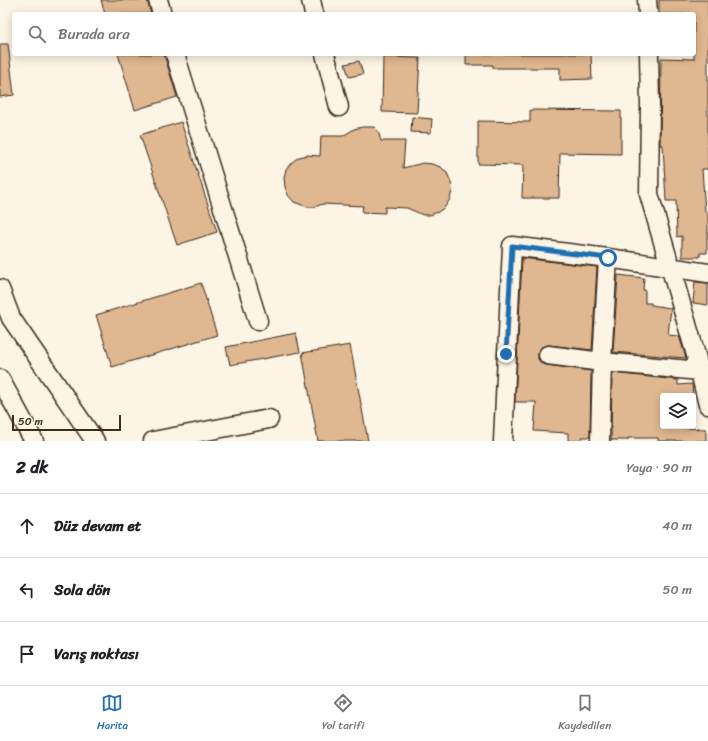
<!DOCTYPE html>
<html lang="tr">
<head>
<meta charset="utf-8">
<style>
	body { margin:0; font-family:Sriracha,sans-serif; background:#f2f2f2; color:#202124 }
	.controls { position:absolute; right:12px; bottom:12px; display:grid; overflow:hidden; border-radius:4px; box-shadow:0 2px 10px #0003 }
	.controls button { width:36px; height:36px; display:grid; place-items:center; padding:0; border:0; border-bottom:1px solid #e0e0e0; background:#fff; color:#202124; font:20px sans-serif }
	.scale { position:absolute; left:12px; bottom:10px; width:109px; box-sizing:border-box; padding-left:4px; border:2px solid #3b2a1e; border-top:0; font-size:11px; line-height:14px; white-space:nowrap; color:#3b2a1e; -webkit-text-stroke:3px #fcf5e5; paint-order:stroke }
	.stop { position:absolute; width:12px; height:12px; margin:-9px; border:3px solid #1f6fb2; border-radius:50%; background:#fff }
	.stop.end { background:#1f6fb2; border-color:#fff; box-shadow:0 1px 4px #0008 }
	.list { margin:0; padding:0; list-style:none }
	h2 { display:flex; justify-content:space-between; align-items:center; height:52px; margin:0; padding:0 16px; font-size:17px }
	h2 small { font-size:13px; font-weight:400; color:#757577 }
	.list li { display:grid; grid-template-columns:26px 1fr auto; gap:12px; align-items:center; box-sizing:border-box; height:64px; padding:0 16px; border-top:1px solid #e0e0e0 }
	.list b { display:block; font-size:15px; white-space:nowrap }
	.list em { font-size:13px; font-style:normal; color:#757577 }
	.icon { flex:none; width:22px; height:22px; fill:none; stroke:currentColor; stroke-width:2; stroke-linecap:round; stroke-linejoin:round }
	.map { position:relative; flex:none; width:708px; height:441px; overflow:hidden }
	.search { position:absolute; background:#fff; box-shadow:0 2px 10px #0003; left:12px; right:12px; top:12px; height:44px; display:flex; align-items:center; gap:10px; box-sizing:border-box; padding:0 14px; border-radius:4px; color:#757577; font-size:15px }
	.sheet { height:244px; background:#fff }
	nav { display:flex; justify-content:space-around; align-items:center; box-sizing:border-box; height:56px; border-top:1px solid #e0e0e0; background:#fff; font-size:11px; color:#757577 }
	nav a { display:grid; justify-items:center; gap:2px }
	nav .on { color:#1f6fb2 }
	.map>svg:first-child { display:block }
	.building { fill:#dfb790; stroke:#3b2a1e }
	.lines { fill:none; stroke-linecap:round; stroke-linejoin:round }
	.minor-casing { stroke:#3b2a1e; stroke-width:21 }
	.minor { stroke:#fcf5e5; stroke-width:18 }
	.route { stroke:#1f6fb2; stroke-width:5 }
</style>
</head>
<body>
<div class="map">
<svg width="708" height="441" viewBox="0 0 708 441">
	<rect width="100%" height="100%" fill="#fcf5e5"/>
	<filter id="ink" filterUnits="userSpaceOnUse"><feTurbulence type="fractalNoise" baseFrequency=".025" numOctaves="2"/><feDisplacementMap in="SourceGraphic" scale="8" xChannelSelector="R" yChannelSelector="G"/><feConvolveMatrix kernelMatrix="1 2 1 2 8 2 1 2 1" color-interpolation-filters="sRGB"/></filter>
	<g filter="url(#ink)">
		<!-- building -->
		<g class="building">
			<path d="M101 0H147L151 14H105Z"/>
			<path d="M659 0H708V169H702L705 212H708V236H707V253H700V257H682V236L677 237 676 201H666L663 145H660L661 58 694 59V14H659Z"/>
			<path d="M0 44H8L14 95 0 97Z"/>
			<path d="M118 54H164L177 97 135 110Z"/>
			<path d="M466 54H591L592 79 560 80V68H493V65H466Z"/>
			<path d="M383 57 420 58 417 113 382 112Z"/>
			<path d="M359 61 363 74 349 77 345 64Z"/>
			<path d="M530 110 621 111V154L560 153 559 198H522L523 165 478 164V121L530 122Z"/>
			<path d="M412 117 432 119 431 133 411 132Z"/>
			<path d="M181 122 217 232 177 245 140 135Z"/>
			<path d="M362 127H374L378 131 381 141H405L403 168 423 163 432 164 441 167 447 173 451 182 452 191 450 199 445 207 438 212 430 215H423L407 208 385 207V213L362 212 363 206 323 204 314 207H307L294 202 288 195 285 187 284 178 286 169 292 162 299 157 308 155 320 156 321 136H343L354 129Z"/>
			<path d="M522 258 597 267 592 350 549 345 544 346 540 348 538 354V359L542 364 546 365 591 371 590 437H582V441H568V433L534 431 536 402H515Z"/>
			<path d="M618 275 644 278 643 290H645V303H651V305L671 308 668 335 679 336 686 358 613 352Z"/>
			<path d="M695 282 708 283V305L693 303Z"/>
			<path d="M201 283 217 335 112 367 96 315Z"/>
			<path d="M296 333 300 352 230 365 226 347Z"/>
			<path d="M350 345 368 441H318L302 353Z"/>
			<path d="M612 373 678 380V385L692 384 693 396H663V427L706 429V441H658V438H628V440H611Z"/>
		</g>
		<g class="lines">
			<!-- minor casing -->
			<g class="minor-casing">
				<g id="minor">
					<path d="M158 0 162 14"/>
					<path d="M311 0 314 14"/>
					<path d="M647 0 648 14"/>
					<path d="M175 54 258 321"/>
					<path d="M325 54 339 107"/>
					<path d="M649 54 650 104 649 194 696 355 708 405"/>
					<path d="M0 289 11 318 95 441"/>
					<path d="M548 355 602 362 700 371"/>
					<path d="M0 379 34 441"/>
					<path d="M153 441 269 419"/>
					<path d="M503 441 512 246 608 258 708 273"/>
					<path d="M600 441 602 362 608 258"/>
				</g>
			</g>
			<!-- minor -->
			<use href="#minor" class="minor"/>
		</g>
	</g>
	<g class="lines" filter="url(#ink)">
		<!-- route -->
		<path class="route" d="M506 354 512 246 608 258"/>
	</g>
</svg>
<div class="controls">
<button><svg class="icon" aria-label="layers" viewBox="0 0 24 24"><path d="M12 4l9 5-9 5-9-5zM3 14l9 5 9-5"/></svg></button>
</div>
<div class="scale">50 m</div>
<div class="stop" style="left:608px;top:258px"></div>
<div class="stop end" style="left:506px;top:354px"></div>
<div class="search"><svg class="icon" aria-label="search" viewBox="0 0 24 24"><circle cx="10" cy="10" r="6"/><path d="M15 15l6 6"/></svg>Burada ara</div>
</div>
<section class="sheet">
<h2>2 dk<small>Yaya · 90 m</small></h2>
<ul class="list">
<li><svg class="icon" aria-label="ahead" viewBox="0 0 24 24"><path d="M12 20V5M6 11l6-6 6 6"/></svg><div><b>Düz devam et</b></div><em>40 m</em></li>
<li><svg class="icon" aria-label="left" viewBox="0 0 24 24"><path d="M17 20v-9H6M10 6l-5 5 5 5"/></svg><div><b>Sola dön</b></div><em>50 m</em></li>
<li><svg class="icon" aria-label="arrive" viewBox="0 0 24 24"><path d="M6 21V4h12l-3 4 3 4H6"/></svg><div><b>Varış noktası</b></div></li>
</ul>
</section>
<nav>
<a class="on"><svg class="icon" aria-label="map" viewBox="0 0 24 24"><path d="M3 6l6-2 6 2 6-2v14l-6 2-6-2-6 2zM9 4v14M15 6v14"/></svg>Harita</a>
<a><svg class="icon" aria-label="directions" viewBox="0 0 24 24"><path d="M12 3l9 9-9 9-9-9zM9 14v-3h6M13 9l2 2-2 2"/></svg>Yol tarifi</a>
<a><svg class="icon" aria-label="saved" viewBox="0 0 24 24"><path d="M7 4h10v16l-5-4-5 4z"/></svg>Kaydedilen</a>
</nav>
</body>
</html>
